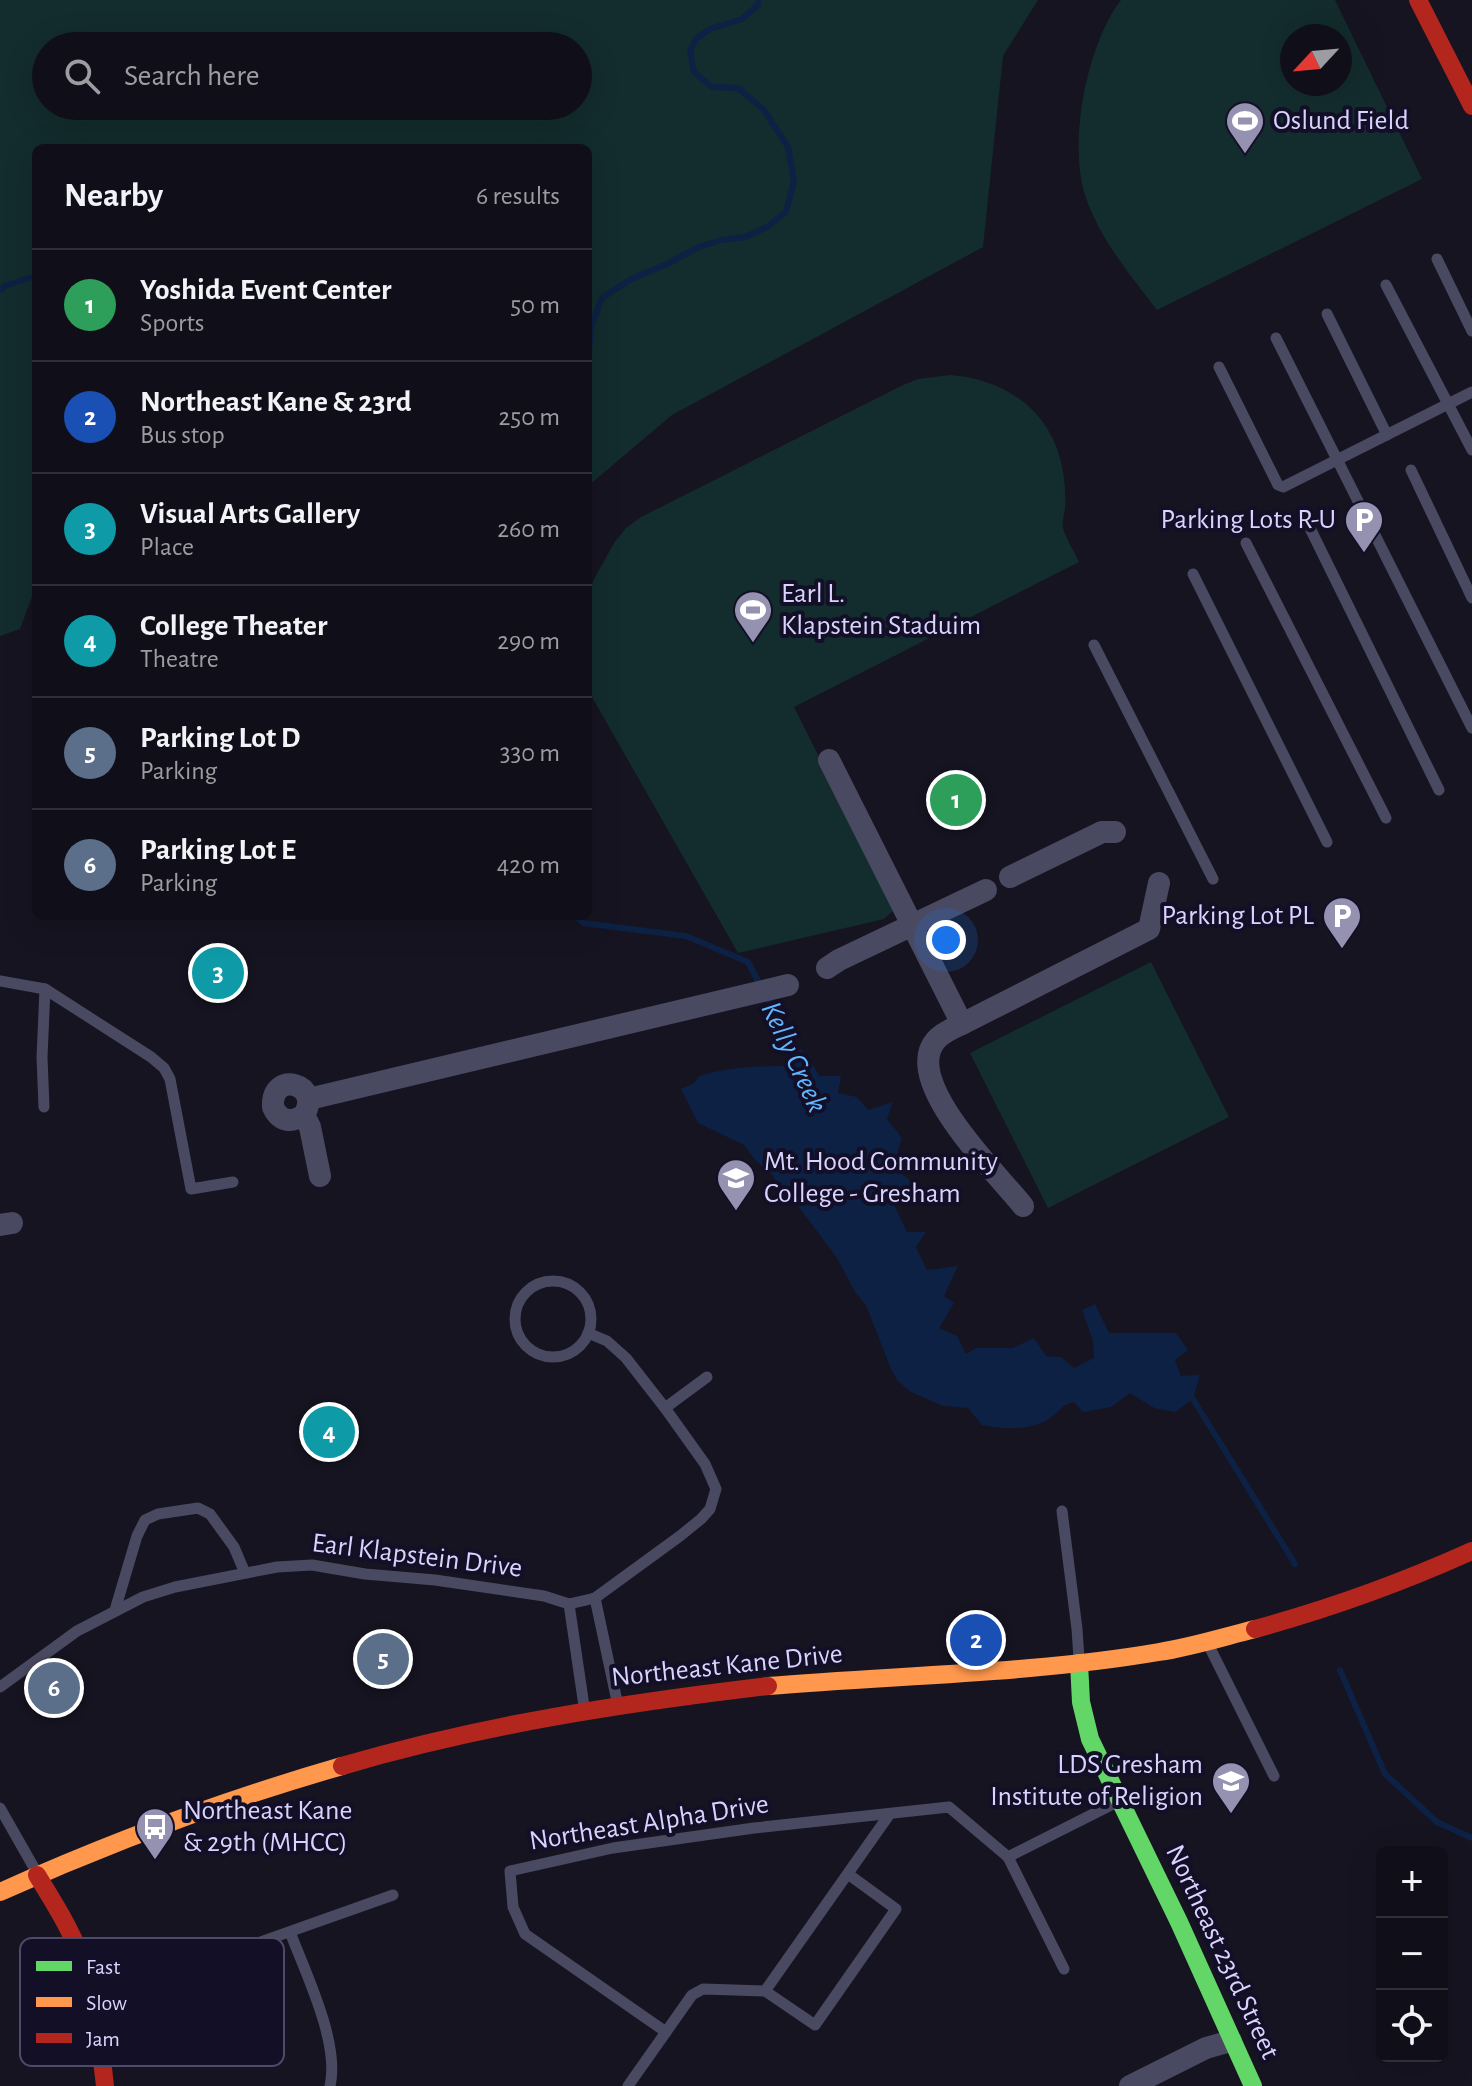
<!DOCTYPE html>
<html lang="en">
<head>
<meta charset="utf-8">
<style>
	body { margin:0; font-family:"Alegreya Sans",sans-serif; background:#191822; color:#f1f3f6 }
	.controls { position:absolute; right:24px; bottom:24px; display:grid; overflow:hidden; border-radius:12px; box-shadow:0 8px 32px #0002 }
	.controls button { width:72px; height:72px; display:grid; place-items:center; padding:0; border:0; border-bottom:2px solid #302f38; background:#100f19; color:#f1f3f6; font:40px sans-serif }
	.compass { position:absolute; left:1280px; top:24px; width:72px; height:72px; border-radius:50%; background:#100f19; box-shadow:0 8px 32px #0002; rotate:244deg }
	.you { position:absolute; left:946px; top:940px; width:28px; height:28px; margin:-20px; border:6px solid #fff; border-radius:50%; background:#1a73e8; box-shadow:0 0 0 12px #1a73e833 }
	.badge { display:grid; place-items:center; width:52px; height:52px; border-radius:50%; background:#9591b1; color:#fff; font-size:26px; font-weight:700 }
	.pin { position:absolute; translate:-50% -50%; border:4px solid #fff; box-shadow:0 2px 8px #0006 }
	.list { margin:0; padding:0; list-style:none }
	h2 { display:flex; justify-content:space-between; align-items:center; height:104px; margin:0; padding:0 32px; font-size:34px }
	h2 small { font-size:26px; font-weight:400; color:#9c9ca2 }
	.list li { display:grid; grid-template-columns:52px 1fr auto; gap:24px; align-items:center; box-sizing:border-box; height:112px; padding:0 32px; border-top:2px solid #302f38 }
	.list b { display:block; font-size:30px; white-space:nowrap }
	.list p { margin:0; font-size:26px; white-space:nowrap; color:#9c9ca2 }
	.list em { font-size:26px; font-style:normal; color:#9c9ca2 }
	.icon { flex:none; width:44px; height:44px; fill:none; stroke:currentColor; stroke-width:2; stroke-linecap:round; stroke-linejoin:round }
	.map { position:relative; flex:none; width:1472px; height:2086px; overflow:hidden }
	.search { position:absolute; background:#100f19; box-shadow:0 8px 32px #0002; left:32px; top:32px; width:560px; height:88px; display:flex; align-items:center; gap:20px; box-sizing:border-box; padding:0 28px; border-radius:44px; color:#9c9ca2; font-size:30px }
	.panel { position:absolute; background:#100f19; box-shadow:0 8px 32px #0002; left:32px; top:144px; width:560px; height:776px; border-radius:12px }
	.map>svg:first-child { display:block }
	.green { fill:#132c2d; fill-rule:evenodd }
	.water { fill:#0d2144 }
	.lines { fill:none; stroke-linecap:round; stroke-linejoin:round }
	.stream { stroke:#0d2144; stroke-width:6 }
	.lane { stroke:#4a4962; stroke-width:11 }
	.street { stroke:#4a4962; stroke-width:22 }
	.fast { stroke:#63d668; stroke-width:18 }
	.slow { stroke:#ff974d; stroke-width:18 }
	.jam { stroke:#b3261e; stroke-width:18 }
	.labels { text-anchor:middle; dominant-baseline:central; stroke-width:8; stroke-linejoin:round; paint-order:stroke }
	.poi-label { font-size:28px; fill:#d9d4ff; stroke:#130f26; text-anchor:start }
	.street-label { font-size:28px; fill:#d9d4ff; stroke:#130f26 }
	.water-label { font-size:30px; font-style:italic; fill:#62b6ff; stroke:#130f26 }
	.key { fill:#130f26; stroke:#4e4a67; stroke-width:2 }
	.key-label { font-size:22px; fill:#d9d4ff }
</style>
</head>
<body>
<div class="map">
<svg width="1472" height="2086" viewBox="0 0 1472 2086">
	<rect width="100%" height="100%" fill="#161421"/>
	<!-- green -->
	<g class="green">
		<path d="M0 0H1038L1003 56 983 247 672 415 588 486V148H36V586L20 629 0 636ZM46 46H578V106H46Z"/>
		<path d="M1121 0H1335L1422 179 1157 310C1130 275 1099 238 1085 195 1068 142 1087 44 1121 0ZM1292 36H1340V84H1292Z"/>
		<path d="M950 375C1007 379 1054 413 1063 472 1065 484 1066 497 1065 509 1064 515 1062 522 1063 528 1066 539 1074 551 1079 562L794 707 895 909 884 919 738 953 588 690V597L594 579 614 543 626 528 641 517 903 385 918 379Z"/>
		<path d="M1151 962 1229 1117 1048 1208 970 1053Z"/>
	</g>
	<!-- water -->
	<path class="water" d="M801 1049 810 1059 819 1076H841L838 1093 857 1097 868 1110 893 1102 887 1119 902 1138 893 1167 910 1180 911 1198 894 1205 907 1232H926L916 1247 927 1270 958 1266 944 1296 954 1303 939 1328 957 1336 966 1354 976 1348H1013L1034 1338 1046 1356 1061 1357 1074 1368 1094 1358 1093 1341 1082 1310 1095 1304 1109 1333H1176L1188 1350 1175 1360 1181 1376 1200 1375 1193 1399 1175 1412 1154 1408 1130 1393 1111 1407 1083 1412 1074 1402C1060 1406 1063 1408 1053 1416 1032 1432 1006 1429 982 1425L968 1408 943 1406 911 1392 898 1381 891 1369 866 1305 855 1292 837 1258 790 1195 778 1187 773 1175 755 1160 744 1145 698 1123 681 1089 694 1083 699 1076C730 1067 757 1066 789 1066L793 1053Z"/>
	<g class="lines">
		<!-- stream -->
		<g class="stream">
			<path d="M0 290 7 285 36 276"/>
			<path d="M588 366 591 326 602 298 631 279 667 264 699 247 721 240 745 237 767 227 786 212 794 181 788 147 764 110 738 88 712 87 694 72 690 51 696 39 710 29 742 19 758 5V0"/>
			<path d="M576 916 583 923 686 936 748 962 761 987"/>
			<path d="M767 997 799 1057"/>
			<path d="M1188 1396 1193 1399 1295 1564"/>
			<path d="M1340 1670 1385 1774 1437 1822 1472 1838"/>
		</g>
		<!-- lane -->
		<g class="lane">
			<path d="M1437 259 1472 331"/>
			<path d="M1386 285 1472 450"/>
			<path d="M1327 314 1387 435"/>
			<path d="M1276 338 1472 728"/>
			<path d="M1219 367 1278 485 1283 487 1472 392"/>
			<path d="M1411 470 1472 598"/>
			<path d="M1303 514 1439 790"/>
			<path d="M1246 543 1386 818"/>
			<path d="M1193 574 1327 842"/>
			<path d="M1094 645 1213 879"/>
			<path d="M0 981 45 989 151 1057 164 1068 170 1079 191 1189 233 1182"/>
			<path d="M44 1107 42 1057 45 989"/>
			<circle cx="553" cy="1319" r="38"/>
			<path d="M665 1408 707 1377"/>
			<path d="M1062 1511 1077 1629 1079 1659"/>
			<path d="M595 1598 617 1701"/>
			<path d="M569 1604 584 1706"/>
			<path d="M115 1610 137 1536 145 1520 158 1514 198 1508 210 1514 234 1547 245 1573"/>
			<path d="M1209 1646 1274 1776"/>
			<path d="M0 1687 77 1631 143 1597 175 1587 277 1567 312 1565 365 1574 435 1580 544 1596 569 1604 595 1598 680 1536 701 1519 710 1509 716 1489 705 1464 665 1408 626 1358 607 1341 588 1333"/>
			<path d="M0 1808 37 1873"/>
			<path d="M1008 1857 1064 1969"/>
			<path d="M290 1932C306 1974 340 2043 330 2086"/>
			<path d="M765 1991 815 2025 896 1909 848 1874"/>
			<path d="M94 2001 393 1895"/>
			<path d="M666 2032 692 1995 703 1989 765 1991 889 1815"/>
			<path d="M628 2086 666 2032 525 1934 513 1907 510 1871 613 1848 754 1828 949 1807 1008 1857 1117 1802"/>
		</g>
		<!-- street -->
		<g class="street">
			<path d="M829 760 962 1024 1149 929 1159 883"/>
			<path d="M1010 877 1102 832H1115"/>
			<path d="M827 968 839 960 986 890"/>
			<path d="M962 1024C953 1028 942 1033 936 1040 900 1081 999 1175 1023 1206"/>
			<path d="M309 1099 788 985"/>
			<path d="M304 1115C291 1123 280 1122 273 1107 271 1069 323 1084 304 1115L310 1127 320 1176"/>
			<path d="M0 1225 12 1223"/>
			<path d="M1130 2086 1206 2048 1231 2041"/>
		</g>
		<!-- fast -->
		<path class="fast" d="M1079 1663 1081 1702 1090 1739 1179 1922 1253 2086"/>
		<!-- slow -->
		<g class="slow">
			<path d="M768 1686C898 1675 1030 1674 1159 1652 1191 1647 1223 1637 1255 1629"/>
			<path d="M0 1892C111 1842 224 1800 342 1766"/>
		</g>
		<!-- jam -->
		<g class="jam">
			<path d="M1418 0 1472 106"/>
			<path d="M1255 1629C1329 1609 1401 1583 1472 1551"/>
			<path d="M342 1766C481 1725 624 1703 768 1686"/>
			<path d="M37 1875C53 1901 70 1928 81 1957 96 1999 100 2043 105 2086"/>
		</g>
	</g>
	<!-- icons -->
	<defs>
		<g id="stadium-pin" transform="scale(2)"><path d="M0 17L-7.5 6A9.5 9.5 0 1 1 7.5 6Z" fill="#9591b1" stroke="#130f26"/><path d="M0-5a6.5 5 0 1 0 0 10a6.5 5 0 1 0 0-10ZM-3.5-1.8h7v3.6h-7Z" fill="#fff"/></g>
		<g id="parking-pin" transform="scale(2)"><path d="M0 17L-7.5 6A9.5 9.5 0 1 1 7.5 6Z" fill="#9591b1" stroke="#130f26"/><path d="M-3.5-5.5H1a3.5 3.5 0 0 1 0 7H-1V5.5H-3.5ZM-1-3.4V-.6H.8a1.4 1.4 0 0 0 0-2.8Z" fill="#fff"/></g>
		<g id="university-pin" transform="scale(2)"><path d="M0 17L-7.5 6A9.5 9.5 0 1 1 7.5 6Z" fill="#9591b1" stroke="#130f26"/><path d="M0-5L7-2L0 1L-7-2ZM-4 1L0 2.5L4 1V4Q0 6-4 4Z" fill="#fff"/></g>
		<g id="bus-pin" transform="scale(2)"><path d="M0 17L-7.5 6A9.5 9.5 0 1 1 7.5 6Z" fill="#9591b1" stroke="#130f26"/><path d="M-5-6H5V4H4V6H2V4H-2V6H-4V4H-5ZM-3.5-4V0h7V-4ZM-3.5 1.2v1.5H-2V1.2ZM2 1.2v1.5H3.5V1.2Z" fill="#fff"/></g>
	</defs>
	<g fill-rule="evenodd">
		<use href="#stadium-pin" x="1245" y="121"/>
		<use href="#parking-pin" x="1364" y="520"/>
		<use href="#stadium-pin" x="753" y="610"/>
		<use href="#parking-pin" x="1342" y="916"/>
		<use href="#university-pin" x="736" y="1178"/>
		<use href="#university-pin" x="1231" y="1781"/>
		<use href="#bus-pin" x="155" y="1827"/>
	</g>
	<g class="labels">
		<!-- poi labels -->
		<g class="poi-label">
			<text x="1273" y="121">Oslund Field</text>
			<text x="1336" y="520" text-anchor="end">Parking Lots R-U</text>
			<text x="781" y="594">Earl L.<tspan x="781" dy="32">Klapstein Staduim</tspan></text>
			<text x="1314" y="916" text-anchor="end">Parking Lot PL</text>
			<text x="764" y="1162">Mt. Hood Community<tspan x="764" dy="32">College - Gresham</tspan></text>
			<text x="1203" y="1765" text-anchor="end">LDS Gresham<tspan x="1203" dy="32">Institute of Religion</tspan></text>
			<text x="183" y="1811">Northeast Kane<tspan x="183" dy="32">&amp; 29th (MHCC)</tspan></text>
		</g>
		<!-- street labels -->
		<g class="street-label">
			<text transform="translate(417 1556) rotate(7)">Earl Klapstein Drive</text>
			<text transform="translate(727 1666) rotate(-6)">Northeast Kane Drive</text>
			<text transform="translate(649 1823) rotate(-9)">Northeast Alpha Drive</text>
			<text transform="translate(1222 1952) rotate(65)">Northeast 23rd Street</text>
		</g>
		<!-- water labels -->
		<g class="water-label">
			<text transform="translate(794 1057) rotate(65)">Kelly Creek</text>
		</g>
	</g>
	<!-- legend -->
	<rect x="20" y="1938" width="264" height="128" rx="12" class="key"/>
	<rect x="36" y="1961" width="36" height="10" fill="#63d668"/>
	<rect x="36" y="1997" width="36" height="10" fill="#ff974d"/>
	<rect x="36" y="2033" width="36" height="10" fill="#b3261e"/>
	<g class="key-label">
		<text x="86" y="1974">Fast</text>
		<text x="86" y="2010">Slow</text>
		<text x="86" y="2046">Jam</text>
	</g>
</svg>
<div class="controls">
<button>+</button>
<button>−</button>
<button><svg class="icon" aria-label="locate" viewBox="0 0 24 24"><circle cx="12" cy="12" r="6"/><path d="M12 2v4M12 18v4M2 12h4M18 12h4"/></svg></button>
</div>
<svg class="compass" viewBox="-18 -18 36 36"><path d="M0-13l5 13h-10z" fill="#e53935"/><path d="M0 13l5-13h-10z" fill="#9c9ca2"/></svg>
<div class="you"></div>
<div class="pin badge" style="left:956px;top:800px;background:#2e9e5b">1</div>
<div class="pin badge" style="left:976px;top:1640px;background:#1a4fb4">2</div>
<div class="pin badge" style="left:218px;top:973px;background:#0f9aa8">3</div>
<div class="pin badge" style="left:329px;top:1432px;background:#0f9aa8">4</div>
<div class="pin badge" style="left:383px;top:1659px;background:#5c6f8a">5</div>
<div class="pin badge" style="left:54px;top:1688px;background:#5c6f8a">6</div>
<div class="search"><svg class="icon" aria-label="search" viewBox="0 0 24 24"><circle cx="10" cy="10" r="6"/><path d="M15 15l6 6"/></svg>Search here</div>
<section class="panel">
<h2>Nearby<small>6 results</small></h2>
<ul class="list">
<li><span class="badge" style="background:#2e9e5b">1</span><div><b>Yoshida Event Center</b><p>Sports</p></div><em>50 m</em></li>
<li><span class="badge" style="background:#1a4fb4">2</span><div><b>Northeast Kane &amp; 23rd</b><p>Bus stop</p></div><em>250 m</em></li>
<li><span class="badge" style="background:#0f9aa8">3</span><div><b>Visual Arts Gallery</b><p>Place</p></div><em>260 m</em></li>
<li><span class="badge" style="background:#0f9aa8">4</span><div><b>College Theater</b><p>Theatre</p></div><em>290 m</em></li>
<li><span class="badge" style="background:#5c6f8a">5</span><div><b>Parking Lot D</b><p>Parking</p></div><em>330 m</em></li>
<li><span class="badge" style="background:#5c6f8a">6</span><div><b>Parking Lot E</b><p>Parking</p></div><em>420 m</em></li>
</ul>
</section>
</div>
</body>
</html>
